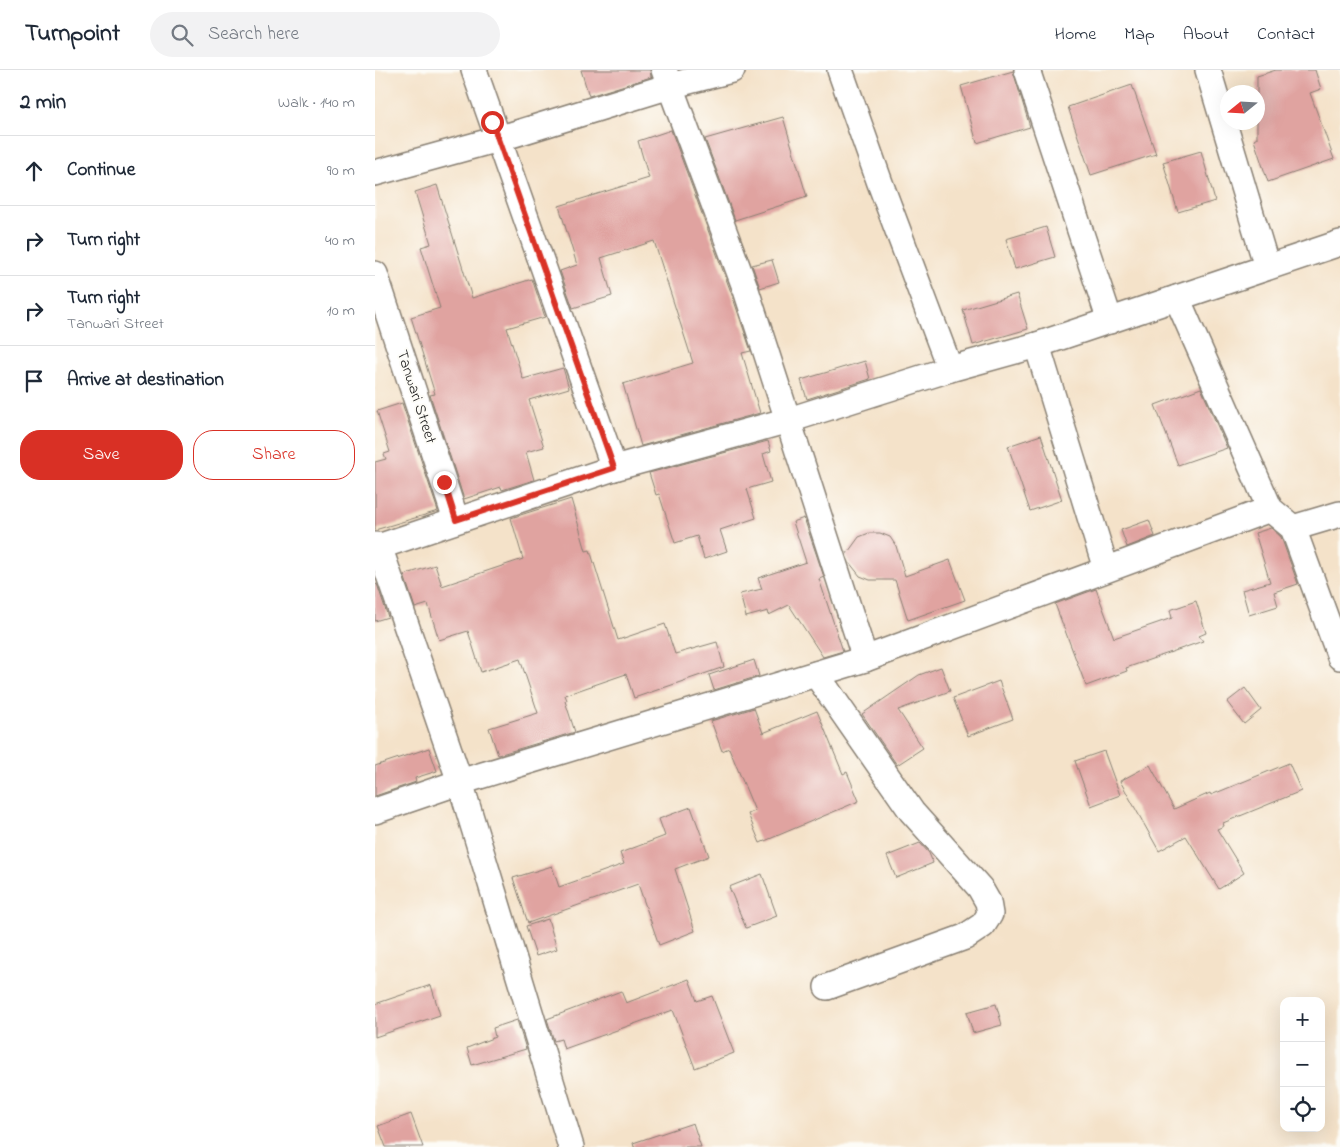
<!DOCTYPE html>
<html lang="en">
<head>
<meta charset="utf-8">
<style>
	body { margin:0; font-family:"Indie Flower",sans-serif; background:#f2f2f3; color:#1f2937 }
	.controls { position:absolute; right:15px; bottom:15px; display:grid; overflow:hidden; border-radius:10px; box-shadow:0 5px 20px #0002 }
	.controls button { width:45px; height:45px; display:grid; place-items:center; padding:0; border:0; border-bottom:1px solid #e0e1e3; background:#fff; color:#1f2937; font:25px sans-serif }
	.compass { position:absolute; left:845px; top:15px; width:45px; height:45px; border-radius:50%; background:#fff; box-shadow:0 5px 20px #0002; rotate:252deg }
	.stop { position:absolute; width:15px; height:15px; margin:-11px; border:4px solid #d93025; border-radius:50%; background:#fff }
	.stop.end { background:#d93025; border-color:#fff; box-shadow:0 1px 5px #0008 }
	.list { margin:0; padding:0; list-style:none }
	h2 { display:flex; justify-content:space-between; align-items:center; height:65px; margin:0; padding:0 20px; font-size:21px }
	h2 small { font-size:16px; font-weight:400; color:#747a83 }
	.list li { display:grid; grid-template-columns:32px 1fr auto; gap:15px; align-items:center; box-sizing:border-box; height:70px; padding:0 20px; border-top:1px solid #e0e1e3 }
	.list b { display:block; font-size:19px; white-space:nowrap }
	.list p { margin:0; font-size:16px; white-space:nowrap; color:#747a83 }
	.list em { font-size:16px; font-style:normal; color:#747a83 }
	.actions { display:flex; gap:10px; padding:15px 20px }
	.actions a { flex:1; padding:11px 0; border:1px solid #d93025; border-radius:20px; text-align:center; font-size:18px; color:#d93025 }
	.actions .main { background:#d93025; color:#fff }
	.icon { flex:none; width:28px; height:28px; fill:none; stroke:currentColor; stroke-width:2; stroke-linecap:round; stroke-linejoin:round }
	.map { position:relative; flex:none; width:965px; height:1077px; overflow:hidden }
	header { display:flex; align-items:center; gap:30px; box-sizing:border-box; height:70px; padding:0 25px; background:#fff; border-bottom:1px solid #e0e1e3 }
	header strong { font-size:24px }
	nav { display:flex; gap:28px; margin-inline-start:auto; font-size:18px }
	.search { width:350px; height:45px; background:#f2f2f3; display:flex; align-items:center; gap:12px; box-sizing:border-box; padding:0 18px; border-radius:28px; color:#747a83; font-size:19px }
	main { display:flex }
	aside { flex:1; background:#fff }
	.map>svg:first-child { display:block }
	.building { fill:#e0a3a0 }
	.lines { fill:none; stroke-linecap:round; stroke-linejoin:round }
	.minor-casing { stroke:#887f72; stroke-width:28 }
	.minor { stroke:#fff; stroke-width:25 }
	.route { stroke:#d93025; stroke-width:6 }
	.labels { text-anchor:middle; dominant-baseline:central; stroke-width:4; stroke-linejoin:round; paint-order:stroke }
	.street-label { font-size:16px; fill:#1c1c1c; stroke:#fdfcf7 }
</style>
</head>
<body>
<header>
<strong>Turnpoint</strong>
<div class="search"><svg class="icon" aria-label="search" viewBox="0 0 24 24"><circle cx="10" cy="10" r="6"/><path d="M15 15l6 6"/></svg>Search here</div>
<nav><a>Home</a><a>Map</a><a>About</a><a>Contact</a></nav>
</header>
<main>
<aside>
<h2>2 min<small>Walk · 140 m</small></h2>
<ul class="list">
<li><svg class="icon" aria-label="ahead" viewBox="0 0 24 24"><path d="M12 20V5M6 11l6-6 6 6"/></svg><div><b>Continue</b></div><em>90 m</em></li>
<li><svg class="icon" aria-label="right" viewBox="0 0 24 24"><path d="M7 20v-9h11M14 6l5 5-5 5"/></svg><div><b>Turn right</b></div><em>40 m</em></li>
<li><svg class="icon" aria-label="right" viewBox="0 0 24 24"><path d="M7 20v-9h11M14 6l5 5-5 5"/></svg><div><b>Turn right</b><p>Tanwari Street</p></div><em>10 m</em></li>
<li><svg class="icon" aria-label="arrive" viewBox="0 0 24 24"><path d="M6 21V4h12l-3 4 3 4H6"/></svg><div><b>Arrive at destination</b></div></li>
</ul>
<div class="actions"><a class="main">Save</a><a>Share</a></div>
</aside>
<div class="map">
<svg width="965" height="1077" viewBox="0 0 965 1077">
	<rect width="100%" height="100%" fill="#fdfcf7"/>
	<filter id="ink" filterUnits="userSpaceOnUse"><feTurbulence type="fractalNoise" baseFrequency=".02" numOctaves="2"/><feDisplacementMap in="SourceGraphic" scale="10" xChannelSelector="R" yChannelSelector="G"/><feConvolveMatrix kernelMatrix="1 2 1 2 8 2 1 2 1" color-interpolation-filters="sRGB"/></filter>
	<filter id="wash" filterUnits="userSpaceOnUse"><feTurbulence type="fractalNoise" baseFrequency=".0096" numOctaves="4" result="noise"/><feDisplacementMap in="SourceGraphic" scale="20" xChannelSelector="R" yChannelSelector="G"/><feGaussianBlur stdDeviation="1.12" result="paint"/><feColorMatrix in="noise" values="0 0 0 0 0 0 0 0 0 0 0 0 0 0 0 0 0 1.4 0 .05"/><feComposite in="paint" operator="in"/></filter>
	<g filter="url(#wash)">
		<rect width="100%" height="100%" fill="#f4e2c9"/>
		<g id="blocks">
			<!-- building -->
			<g class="building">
				<path d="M206 0H275L276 7 214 26Z"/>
				<path d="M901 0H940L946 19 935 23 959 89 893 112 879 70 882 68V6Z"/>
				<path d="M638 1 655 57 602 73 586 16Z"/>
				<path d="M757 15 781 84 716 105 693 37Z"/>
				<path d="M408 47 432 127 360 150 330 69Z"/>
				<path d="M296 60 357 225 376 281 367 283 385 343 266 376 248 314 318 293 279 171 226 188 237 226 198 238 185 201 202 195 184 136 274 108 263 71Z"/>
				<path d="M826 81 840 131 803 142 788 92Z"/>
				<path d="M62 115 97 228 157 209 170 247 132 258 148 309 188 298 194 318 154 330 169 377 151 382 159 410 127 420 126 417 89 429 55 325 60 324 36 247 65 238 46 177 56 174 40 122Z"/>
				<path d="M671 157 680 187 640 199 631 169Z"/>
				<path d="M397 190 404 212 385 218 377 195Z"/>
				<path d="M642 224 653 259 598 275 588 240Z"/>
				<path d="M490 291 495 309 432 329 426 310Z"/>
				<path d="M826 318 852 378 803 395 780 335Z"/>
				<path d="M27 333 63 441 0 460V392L11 389 9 384 15 382 2 341Z"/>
				<path d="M666 365 687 430 655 441 633 376Z"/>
				<path d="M393 371 396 381 388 384 396 412 372 419 381 448 345 460 352 481 329 489 322 466 300 473 284 424 281 425 274 403Z"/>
				<path d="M196 429 211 481 215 480 243 570 290 554 300 584 342 572 349 597 259 628 251 604 190 625 192 630 190 631 200 662 123 685 114 658 163 643 145 589 106 602 93 561 64 570 53 534 40 538 29 505 60 495 67 516 148 489 136 448Z"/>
				<path d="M429 448 449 507 444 509 468 581 448 587 414 535 394 545 393 541 371 547 365 524 387 519 383 508 431 492 418 452Z"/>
				<path d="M774 450 780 466 752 477 746 460Z"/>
				<path d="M896 458 906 467 923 514 899 522 903 536 874 545 867 520 895 512 880 463Z"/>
				<path d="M494 463H505L515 467 521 476 530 506 575 490 590 530 533 550 520 510H495L485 506 474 492 471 485 484 467Z"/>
				<path d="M2 514 13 547 0 551V515Z"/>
				<path d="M721 519 739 568 797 548 795 540 821 531 831 563 824 566 828 571 751 598 752 601 711 616 680 534Z"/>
				<path d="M379 590 384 606 339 620 334 605Z"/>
				<path d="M566 597 575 621 523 640 548 678 522 695 487 644 544 605Z"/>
				<path d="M624 611 638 649 593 666 578 628Z"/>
				<path d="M870 618 886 640 869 654 852 632Z"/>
				<path d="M379 638 388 663 442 641 468 704 472 702 484 731 385 773 373 744 380 741 354 678 347 681 336 651Z"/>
				<path d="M54 678 62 701 40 708 41 712 0 726V696Z"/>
				<path d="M729 681 745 725 716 736 700 691Z"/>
				<path d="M914 693 926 721 848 753 849 756 842 759 869 803 844 819 811 766 784 781 745 711 775 695 799 739 835 723 836 725Z"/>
				<path d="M316 737 334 786 300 799 320 861 284 875 263 814 153 853 138 808 177 796 184 817 249 794 245 783 290 766 284 749Z"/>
				<path d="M545 773 554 783 558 793 521 808 512 786Z"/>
				<path d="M387 804 402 846 371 858 354 817Z"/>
				<path d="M173 849 182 879 161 886 151 856Z"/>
				<path d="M314 909 322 931 337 926 359 983 320 998 298 940 189 979 186 969 179 971 172 949 246 921 251 933Z"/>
				<path d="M56 915 65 945 0 967V934Z"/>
				<path d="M621 934 627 955 598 963 592 942Z"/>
				<path d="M142 950 151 979 97 995 92 978 120 967 118 958Z"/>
				<path d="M36 1044 48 1077H11L3 1056Z"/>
				<path d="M318 1053 326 1077H259L258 1073Z"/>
			</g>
		</g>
	</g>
	<g filter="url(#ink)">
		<use href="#blocks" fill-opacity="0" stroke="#887f72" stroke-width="1"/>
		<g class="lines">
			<!-- minor casing -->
			<g class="minor-casing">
				<g id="minor">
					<path d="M99 0 239 398"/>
					<path d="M289 0 371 220 490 589"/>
					<path d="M465 0 505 113 575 299"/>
					<path d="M652 0 735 251"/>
					<path d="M833 0 892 197"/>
					<path d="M0 103 123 69 295 16 357 0"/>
					<path d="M0 204 81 450"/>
					<path d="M802 228 895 439 918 458 965 587"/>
					<path d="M662 275 731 499"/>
					<path d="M918 458 965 444"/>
					<path d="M0 475 4 476 85 712 196 1077"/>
					<path d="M0 478 239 398 414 350 575 299 662 275 965 173"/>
					<path d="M441 604 537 742 605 818 613 832 615 844 608 855 590 867 452 917"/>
					<path d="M0 741 85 712 490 589 895 439"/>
				</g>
			</g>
			<!-- minor -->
			<use href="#minor" class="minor"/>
		</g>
	</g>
	<g class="lines" filter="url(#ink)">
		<!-- route -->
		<path class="route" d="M69 412 81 450 239 398 117 52"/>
	</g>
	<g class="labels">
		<!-- street labels -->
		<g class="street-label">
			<text transform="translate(41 327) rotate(72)">Tanwari Street</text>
		</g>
	</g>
</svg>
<div class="controls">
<button>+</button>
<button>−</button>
<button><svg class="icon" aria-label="locate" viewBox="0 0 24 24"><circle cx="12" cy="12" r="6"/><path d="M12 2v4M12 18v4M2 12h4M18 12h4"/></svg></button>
</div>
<svg class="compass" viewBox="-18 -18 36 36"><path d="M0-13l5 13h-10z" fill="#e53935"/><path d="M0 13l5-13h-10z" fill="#747a83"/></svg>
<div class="stop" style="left:117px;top:52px"></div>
<div class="stop end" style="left:69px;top:412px"></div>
</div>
</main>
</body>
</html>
